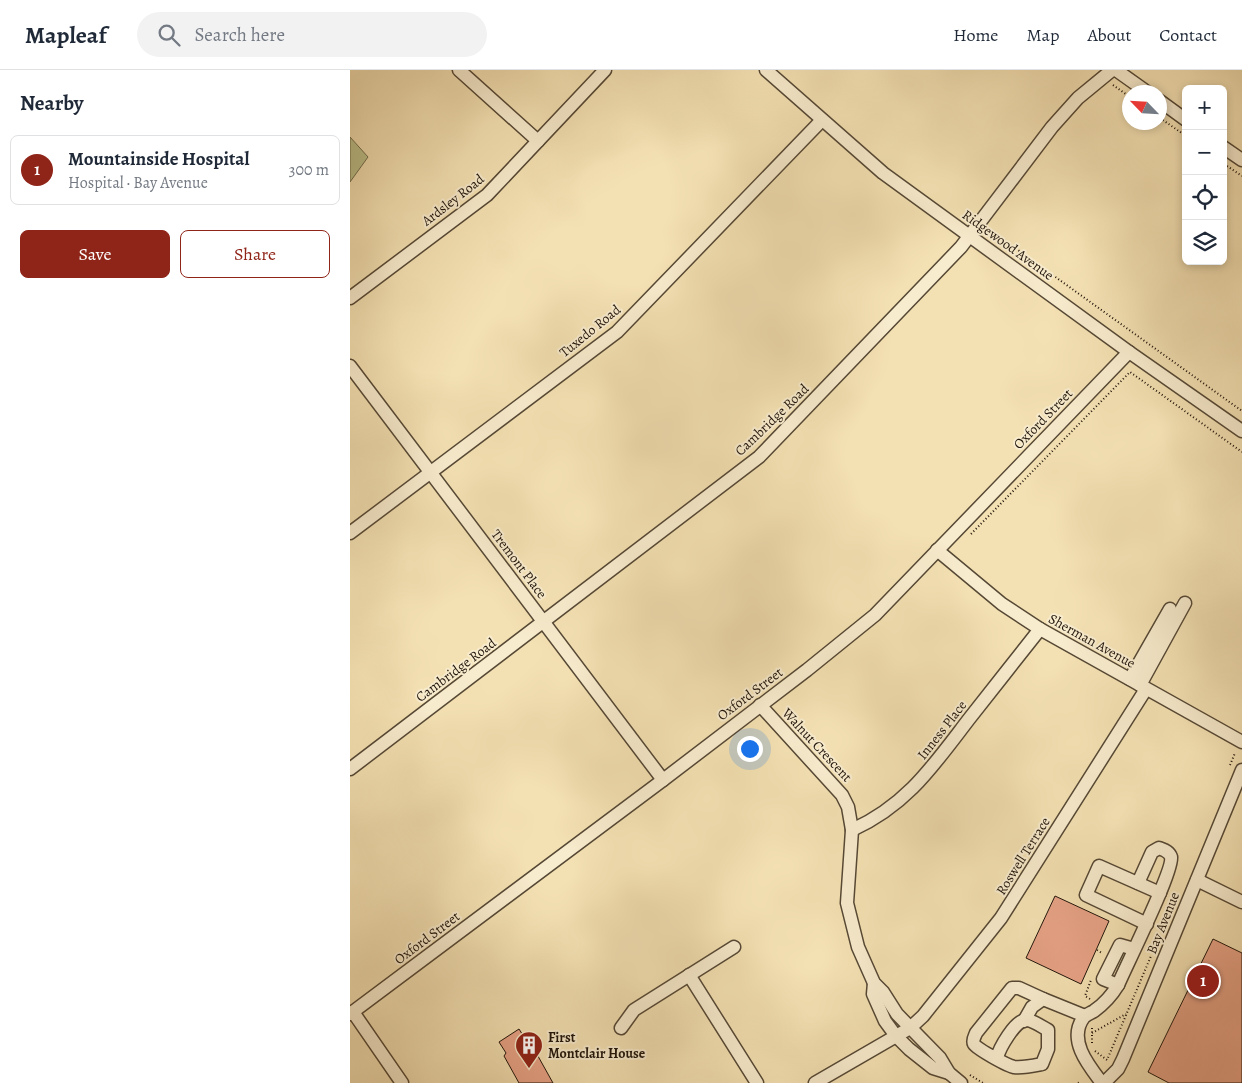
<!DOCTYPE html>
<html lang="en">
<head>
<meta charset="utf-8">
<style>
	body { margin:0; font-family:Alegreya,serif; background:#f2f2f3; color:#1f2937 }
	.controls { position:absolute; right:15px; top:15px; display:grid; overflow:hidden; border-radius:8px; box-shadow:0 2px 8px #0003 }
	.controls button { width:45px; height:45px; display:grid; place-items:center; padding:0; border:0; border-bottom:1px solid #e0e1e3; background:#fff; color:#1f2937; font:25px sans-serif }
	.compass { position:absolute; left:772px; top:15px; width:45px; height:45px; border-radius:50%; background:#fff; box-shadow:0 2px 8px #0003; rotate:295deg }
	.you { position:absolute; left:399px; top:678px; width:18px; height:18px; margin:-12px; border:4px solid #fff; border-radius:50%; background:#1a73e8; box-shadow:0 0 0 8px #1a73e833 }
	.badge { display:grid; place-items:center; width:32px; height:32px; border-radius:50%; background:#8f2418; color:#fff; font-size:16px; font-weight:700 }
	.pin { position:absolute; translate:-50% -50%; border:2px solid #fff; box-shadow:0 1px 5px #0006 }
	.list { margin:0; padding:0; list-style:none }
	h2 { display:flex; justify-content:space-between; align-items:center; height:65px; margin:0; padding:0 20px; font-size:21px }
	h2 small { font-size:16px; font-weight:400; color:#747a83 }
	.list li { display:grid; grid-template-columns:32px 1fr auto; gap:15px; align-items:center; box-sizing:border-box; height:70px; margin:0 10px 10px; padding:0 10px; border:1px solid #e0e1e3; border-radius:8px }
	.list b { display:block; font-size:19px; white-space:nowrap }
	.list p { margin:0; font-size:16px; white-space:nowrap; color:#747a83 }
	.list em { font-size:16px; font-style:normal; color:#747a83 }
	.actions { display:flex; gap:10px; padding:15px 20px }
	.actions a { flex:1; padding:11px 0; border:1px solid #8f2418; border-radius:8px; text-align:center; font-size:18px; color:#8f2418 }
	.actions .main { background:#8f2418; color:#fff }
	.icon { flex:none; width:28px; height:28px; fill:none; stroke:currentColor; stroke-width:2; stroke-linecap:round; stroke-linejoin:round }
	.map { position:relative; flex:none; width:892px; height:1013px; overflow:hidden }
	header { display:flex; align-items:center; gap:30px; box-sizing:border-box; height:70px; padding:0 25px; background:#fff; border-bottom:1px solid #e0e1e3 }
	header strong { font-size:24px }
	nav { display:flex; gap:28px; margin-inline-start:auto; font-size:18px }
	.search { width:350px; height:45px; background:#f2f2f3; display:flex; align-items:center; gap:12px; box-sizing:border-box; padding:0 18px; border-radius:28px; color:#747a83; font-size:19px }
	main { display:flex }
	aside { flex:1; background:#fff }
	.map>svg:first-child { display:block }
	.green { fill:#bcc28c; stroke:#6e6c4c }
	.building { fill:#e8a387; stroke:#20150b }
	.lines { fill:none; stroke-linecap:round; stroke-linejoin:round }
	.minor-casing { stroke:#554835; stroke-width:15 }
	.path { stroke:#20150b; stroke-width:2; stroke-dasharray:1 2.5; stroke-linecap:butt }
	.minor { stroke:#f8ecce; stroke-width:12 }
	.labels { text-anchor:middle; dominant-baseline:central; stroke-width:4; stroke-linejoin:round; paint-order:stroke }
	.street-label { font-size:14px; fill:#20150b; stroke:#f8ecce }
	.poi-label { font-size:14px; font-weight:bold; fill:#20150b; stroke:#f8ecce; text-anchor:start }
</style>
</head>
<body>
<header>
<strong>Mapleaf</strong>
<div class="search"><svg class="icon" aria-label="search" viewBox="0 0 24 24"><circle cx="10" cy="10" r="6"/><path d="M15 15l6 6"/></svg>Search here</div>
<nav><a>Home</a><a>Map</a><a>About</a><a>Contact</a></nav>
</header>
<main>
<aside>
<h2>Nearby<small></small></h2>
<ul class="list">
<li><span class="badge">1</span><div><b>Mountainside Hospital</b><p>Hospital · Bay Avenue</p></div><em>300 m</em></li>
</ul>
<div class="actions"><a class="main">Save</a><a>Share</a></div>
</aside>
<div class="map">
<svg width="892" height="1013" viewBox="0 0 892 1013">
	<rect width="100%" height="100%" fill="#f4e1b3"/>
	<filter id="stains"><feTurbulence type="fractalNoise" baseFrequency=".004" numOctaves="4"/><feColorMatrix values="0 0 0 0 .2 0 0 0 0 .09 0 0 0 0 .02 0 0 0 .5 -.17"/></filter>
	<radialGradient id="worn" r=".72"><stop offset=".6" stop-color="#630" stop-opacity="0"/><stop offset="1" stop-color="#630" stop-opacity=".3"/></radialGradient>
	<!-- green -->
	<path class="green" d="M0 67 18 87 0 112Z"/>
	<!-- building -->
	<g class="building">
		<path d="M705 826 759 851 731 914 676 888Z"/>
		<path d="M863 869 892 883V1013H819L798 1002Z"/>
		<path d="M169 959 176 970H179L203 1013H169L154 986 156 983 149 972Z"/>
	</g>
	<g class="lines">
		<!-- minor casing -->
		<g class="minor-casing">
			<g id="minor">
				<path d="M109 0 188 71"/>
				<path d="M416 0 533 103 779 282 892 361"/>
				<path d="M766 0 797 22"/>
				<path d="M810 31 836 50"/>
				<path d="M873 77 892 90"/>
				<path d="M0 228 137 125 255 0"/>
				<path d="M0 296 313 710"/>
				<path d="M0 463 267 262 472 50"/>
				<path d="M587 480 652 534 690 559 892 672"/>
				<path d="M780 609 820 539"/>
				<path d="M790 615 835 533"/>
				<path d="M410 635 492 725 498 737 502 760 497 833 508 877 524 913 533 922 547 944 590 988 599 1003 611 1013"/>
				<path d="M0 699 409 387 611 177 702 57 728 28 762 0"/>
				<path d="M502 760C557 735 583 696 619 649 643 619 666 589 690 559"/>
				<path d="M847 810 892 832"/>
				<path d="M797 854 736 825 749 796 810 823"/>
				<path d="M339 905 407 1013"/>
				<path d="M524 913 523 924 535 951 546 966 559 979 583 998 599 1003"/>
				<path d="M768 915 753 909 770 875 784 879"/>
				<path d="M3 942 52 1013"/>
				<path d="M0 944 313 710 457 600 525 545 779 282"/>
				<path d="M674 951 682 937 693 929 735 946"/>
				<path d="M271 958 284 940 384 877"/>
				<path d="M647 988C649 979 665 950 676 950 683 950 692 957 698 960V979L692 994C682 996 673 998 664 997 658 996 627 979 624 974 622 970 625 966 626 963L662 918H669L693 929"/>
				<path d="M465 1013 560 958 573 946 651 848 796 619"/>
				<path d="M752 1013C738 995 717 969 734 947 737 944 741 943 744 941 754 934 762 925 768 915 776 896 824 800 821 787 819 781 814 780 809 778L802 782 788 813"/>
				<path d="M754 1013 768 999 773 989 892 700"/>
			</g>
		</g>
		<!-- path -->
		<g class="path">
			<path d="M763 15 780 27"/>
			<path d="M810 48 836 66"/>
			<path d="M877 96 892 106"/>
			<path d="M640 160 892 341"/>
			<path d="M621 464 780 302 892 382"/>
			<path d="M880 695 885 683"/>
			<path d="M747 880 752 883"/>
			<path d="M740 929 735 926 741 910"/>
			<path d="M742 963 776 944"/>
			<path d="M742 973V958"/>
			<path d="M745 981 757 990 801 886"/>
			<path d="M620 1005 633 1013"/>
			<path d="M728 1013 730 1012"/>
		</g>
		<!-- minor -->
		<use href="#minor" class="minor"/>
	</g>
	<!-- icons -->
	<defs>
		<g id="building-pin" transform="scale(1.4375)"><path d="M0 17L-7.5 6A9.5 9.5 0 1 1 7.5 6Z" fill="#8f2418" stroke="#f8ecce"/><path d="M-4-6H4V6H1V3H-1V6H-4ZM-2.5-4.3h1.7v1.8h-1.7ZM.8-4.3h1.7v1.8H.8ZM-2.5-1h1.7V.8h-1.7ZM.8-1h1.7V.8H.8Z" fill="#fff"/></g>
	</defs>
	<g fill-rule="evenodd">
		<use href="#building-pin" x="179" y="975"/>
	</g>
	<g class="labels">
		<!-- street labels -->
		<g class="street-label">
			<text transform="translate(103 130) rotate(-38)">Ardsley Road</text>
			<text transform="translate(658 175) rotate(36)">Ridgewood Avenue</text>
			<text transform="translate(240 261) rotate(-39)">Tuxedo Road</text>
			<text transform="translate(693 349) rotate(-46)">Oxford Street</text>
			<text transform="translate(422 350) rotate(-44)">Cambridge Road</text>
			<text transform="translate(169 494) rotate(53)">Tremont Place</text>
			<text transform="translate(742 571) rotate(29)">Sherman Avenue</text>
			<text transform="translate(106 600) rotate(-37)">Cambridge Road</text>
			<text transform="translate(400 624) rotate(-37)">Oxford Street</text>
			<text transform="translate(592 660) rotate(-52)">Inness Place</text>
			<text transform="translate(467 675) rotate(47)">Walnut Crescent</text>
			<text transform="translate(673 786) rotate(-58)">Roswell Terrace</text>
			<text transform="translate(813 853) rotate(-68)">Bay Avenue</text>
			<text transform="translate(77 868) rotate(-37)">Oxford Street</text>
		</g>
		<!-- poi labels -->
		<g class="poi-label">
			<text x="198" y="967">First<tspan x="198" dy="16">Montclair House</tspan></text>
		</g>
	</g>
	<rect width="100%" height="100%" filter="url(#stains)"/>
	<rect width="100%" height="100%" fill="url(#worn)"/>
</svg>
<div class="controls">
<button>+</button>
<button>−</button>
<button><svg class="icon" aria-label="locate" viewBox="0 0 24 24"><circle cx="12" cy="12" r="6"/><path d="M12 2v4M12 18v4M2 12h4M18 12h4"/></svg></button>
<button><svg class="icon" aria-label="layers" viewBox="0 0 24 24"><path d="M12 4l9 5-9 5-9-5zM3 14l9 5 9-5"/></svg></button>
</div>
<svg class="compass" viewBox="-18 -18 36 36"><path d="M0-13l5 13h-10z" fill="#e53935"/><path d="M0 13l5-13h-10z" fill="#747a83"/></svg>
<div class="you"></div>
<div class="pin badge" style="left:853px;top:911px">1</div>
</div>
</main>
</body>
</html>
